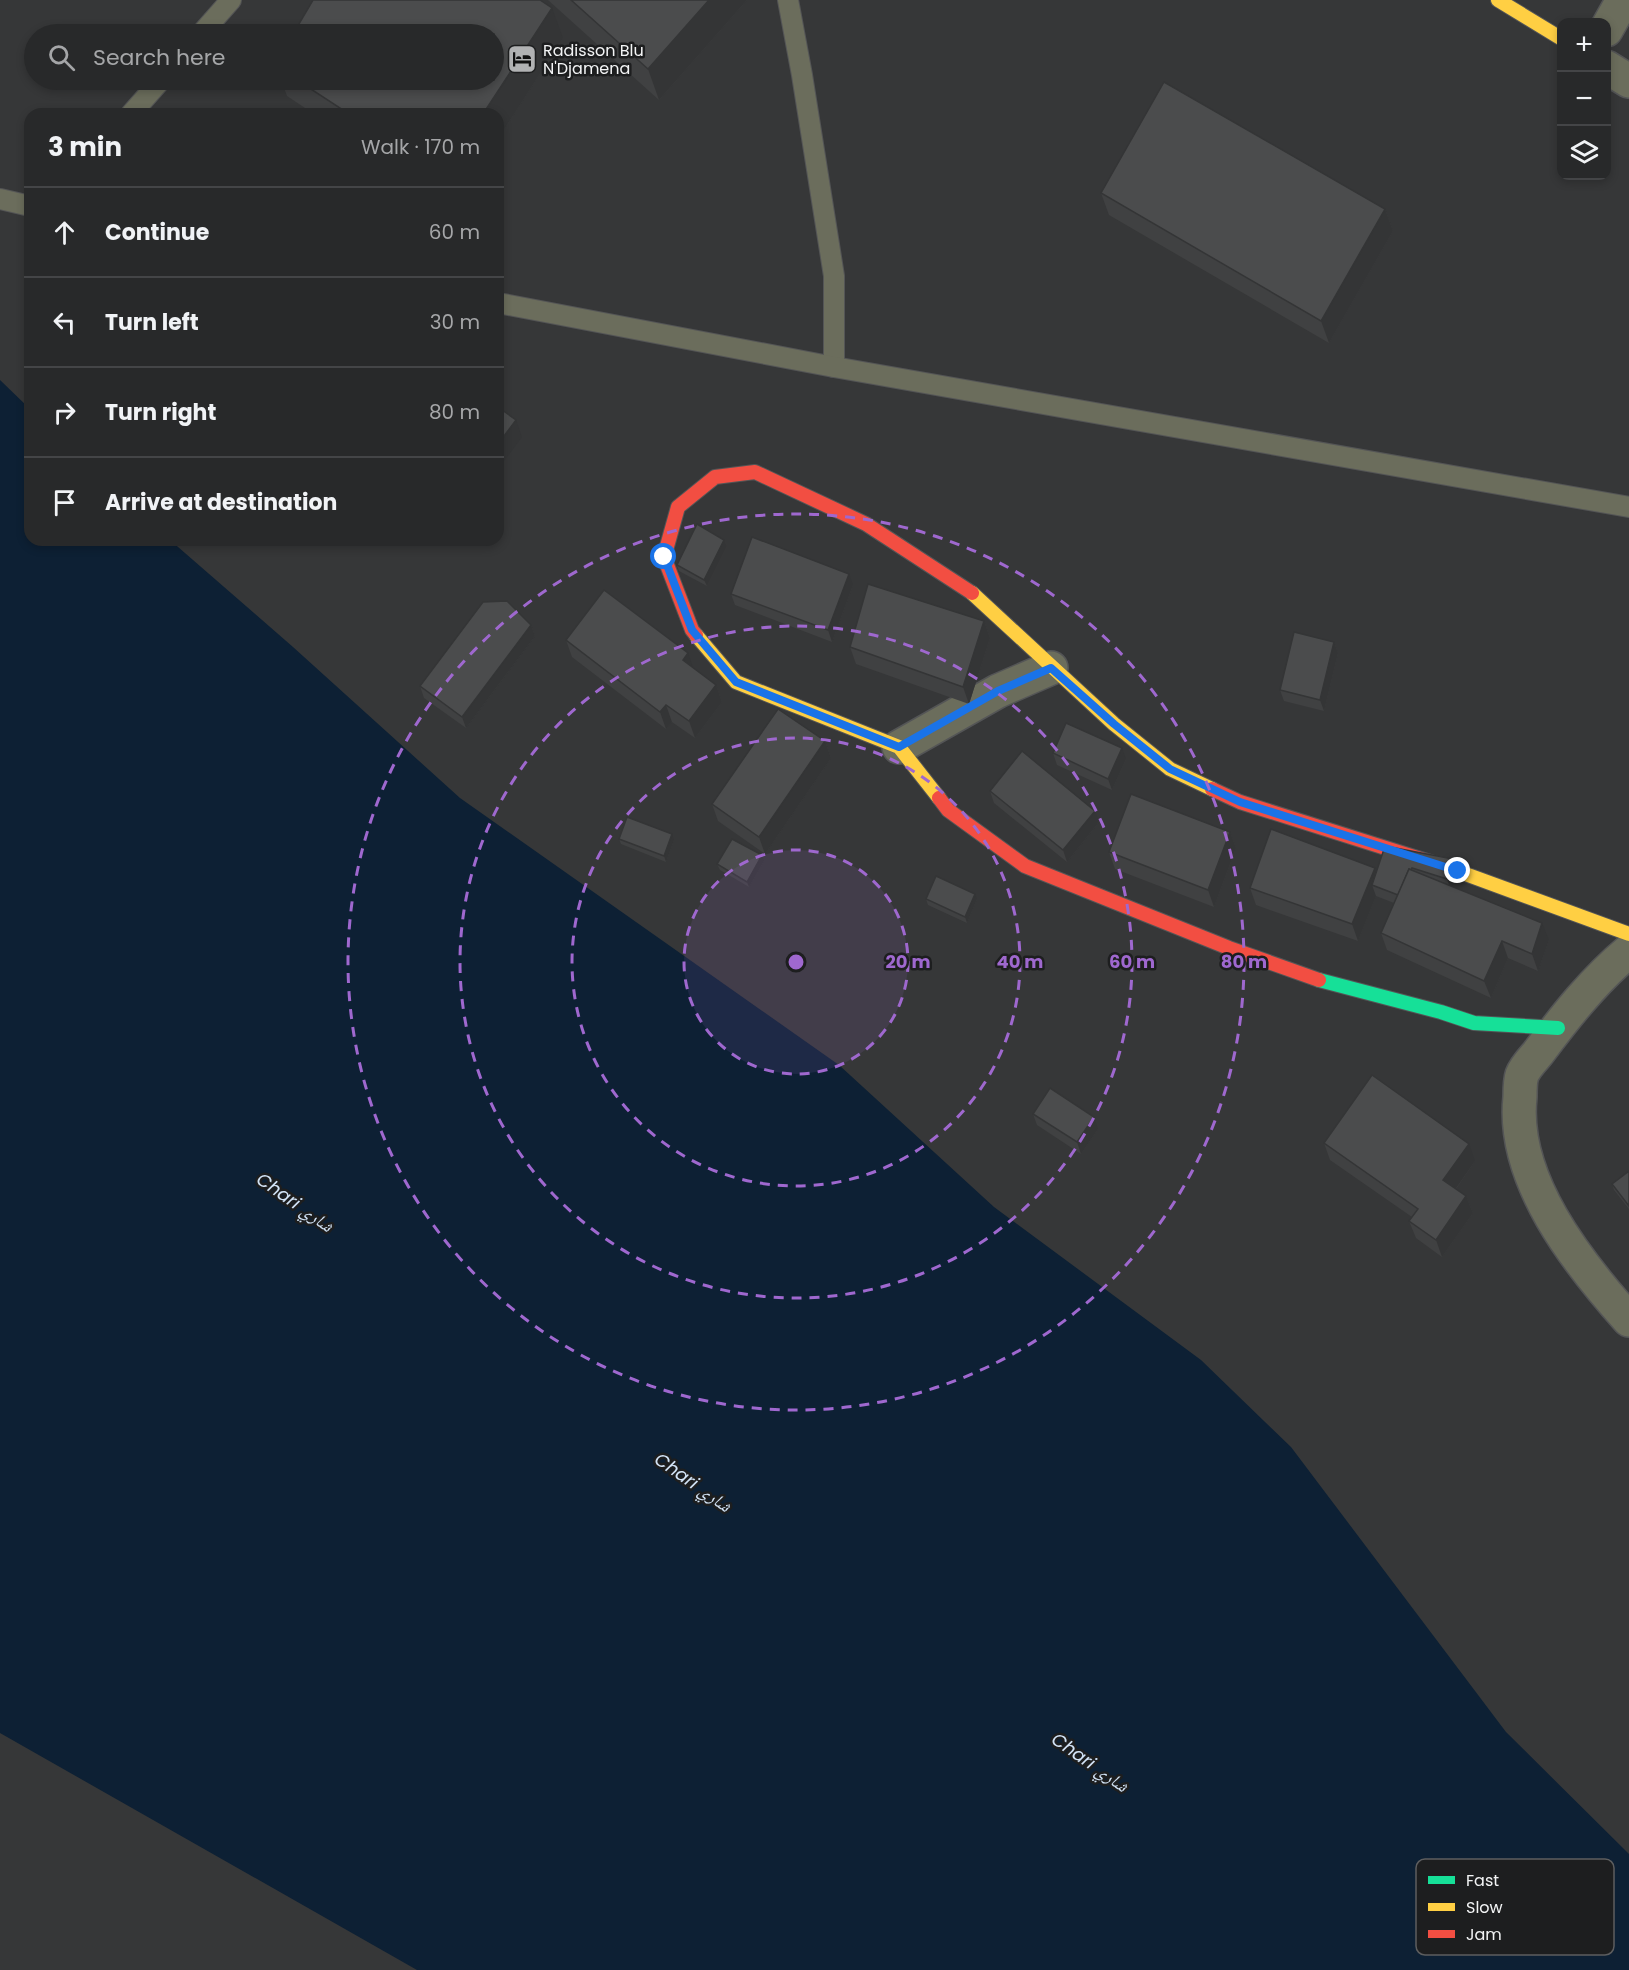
<!DOCTYPE html>
<html lang="en">
<head>
<meta charset="utf-8">
<style>
	body { margin:0; font-family:Poppins,"Noto Naskh Arabic",sans-serif; background:#343536; color:#f1f3f6 }
	.controls { position:absolute; right:18px; top:18px; display:grid; overflow:hidden; border-radius:12px; box-shadow:0 3px 9px #0003 }
	.controls button { width:54px; height:54px; display:grid; place-items:center; padding:0; border:0; border-bottom:2px solid #444547; background:#28292a; color:#f1f3f6; font:30px sans-serif }
	.stop { position:absolute; width:18px; height:18px; margin:-14px; border:4px solid #1a73e8; border-radius:50%; background:#fff }
	.stop.end { background:#1a73e8; border-color:#fff; box-shadow:0 2px 6px #0008 }
	.list { margin:0; padding:0; list-style:none }
	h2 { display:flex; justify-content:space-between; align-items:center; height:78px; margin:0; padding:0 24px; font-size:26px }
	h2 small { font-size:20px; font-weight:400; color:#a5a6a8 }
	.list li { display:grid; grid-template-columns:39px 1fr auto; gap:18px; align-items:center; box-sizing:border-box; height:90px; padding:0 24px; border-top:2px solid #444547 }
	.list b { display:block; font-size:22px; white-space:nowrap }
	.list em { font-size:20px; font-style:normal; color:#a5a6a8 }
	.icon { flex:none; width:33px; height:33px; fill:none; stroke:currentColor; stroke-width:2; stroke-linecap:round; stroke-linejoin:round }
	.map { position:relative; flex:none; width:1629px; height:1970px; overflow:hidden }
	.search { position:absolute; background:#28292a; box-shadow:0 3px 9px #0003; left:24px; top:24px; width:480px; height:66px; display:flex; align-items:center; gap:15px; box-sizing:border-box; padding:0 21px; border-radius:33px; color:#a5a6a8; font-size:22px }
	.panel { position:absolute; background:#28292a; box-shadow:0 3px 9px #0003; left:24px; top:108px; width:480px; height:438px; border-radius:18px }
	.map>svg:first-child { display:block }
	.water { fill:#0d2034 }
	.lines { fill:none; stroke-linecap:round; stroke-linejoin:round }
	.lane-casing { stroke:#545556; stroke-width:22 }
	.street-casing { stroke:#545556; stroke-width:36 }
	.fast-casing { stroke:#545556; stroke-width:16 }
	.slow-casing { stroke:#545556; stroke-width:16 }
	.jam-casing { stroke:#545556; stroke-width:16 }
	.lane { stroke:#6b6d5c; stroke-width:20 }
	.street { stroke:#6b6d5c; stroke-width:33 }
	.fast { stroke:#16e098; stroke-width:14 }
	.slow { stroke:#ffcf43; stroke-width:14 }
	.jam { stroke:#f24e42; stroke-width:14 }
	.wall { fill:#404142 }
	.shaded-wall { fill:#343536 }
	.building { fill:#4b4c4d; stroke:#343536; stroke-width:1.5 }
	.route { stroke:#1a73e8; stroke-width:8 }
	.ring { fill:none; stroke:#9f68cf; stroke-width:3; stroke-dasharray:10 8 }
	.labels { text-anchor:middle; dominant-baseline:central; stroke-width:5; stroke-linejoin:round; paint-order:stroke }
	.poi-label { font-size:16px; fill:#f3f4f5; stroke:#1d1e1f; text-anchor:start }
	.water-label { font-size:18px; font-style:italic; fill:#d3e4f7; stroke:#1d1e1f }
	.key { fill:#1d1e1f; stroke:#5d5e5f; stroke-width:1.5 }
	.key-label { font-size:16px; fill:#f3f4f5 }
	.centre { fill:#9f68cf; stroke:#1d1e1f; stroke-width:3 }
	.ring-label { font-size:18px; text-anchor:middle; font-weight:bold; fill:#9f68cf; stroke:#1d1e1f; stroke-width:5; stroke-linejoin:round; paint-order:stroke }
</style>
</head>
<body>
<div class="map">
<svg width="1629" height="1970" viewBox="0 0 1629 1970">
	<rect width="100%" height="100%" fill="#363738"/>
	<!-- water -->
	<path class="water" d="M0 380 30 409V540H170L293 647 460 798 839 1065 994 1207 1201 1360 1291 1447 1506 1732 1629 1854V1970H417L0 1733Z"/>
	<g class="lines">
		<!-- lane casing -->
		<g class="lane-casing">
			<g id="lane">
				<path d="M788 0 802 75 834 276V367"/>
				<path d="M201 34 231 0"/>
				<path d="M131 114 161 80"/>
				<path d="M0 199 30 206"/>
				<path d="M498 303 834 367 1629 507"/>
			</g>
		</g>
		<!-- street casing -->
		<g class="street-casing">
			<g id="street">
				<path d="M1606 30 1623 0"/>
				<path d="M1606 67 1629 81"/>
				<path d="M899 747 998 691 1051 668"/>
				<path d="M1629 951C1594 980 1565 1017 1538 1053 1533 1059 1525 1067 1522 1075 1520 1081 1520 1090 1520 1097 1511 1179 1577 1262 1629 1320"/>
			</g>
		</g>
		<!-- fast casing -->
		<g class="fast-casing">
			<path id="fast" d="M1319 980 1441 1012 1474 1023 1558 1028"/>
		</g>
		<!-- slow casing -->
		<g class="slow-casing">
			<g id="slow">
				<path d="M1498 0 1562 39"/>
				<path d="M972 593 1114 724 1170 769 1212 789"/>
				<path d="M696 635 736 682 899 747 939 798"/>
				<path d="M1449 868 1629 934"/>
			</g>
		</g>
		<!-- jam casing -->
		<g class="jam-casing">
			<g id="jam">
				<path d="M696 635 692 630 664 557 678 507 715 477 755 472 866 524 972 593"/>
				<path d="M1212 789 1240 802 1449 868"/>
				<path d="M939 798 948 810 1025 866 1229 948 1319 980"/>
			</g>
		</g>
		<!-- lane -->
		<use href="#lane" class="lane"/>
		<!-- street -->
		<use href="#street" class="street"/>
		<!-- fast -->
		<use href="#fast" class="fast"/>
		<!-- slow -->
		<use href="#slow" class="slow"/>
		<!-- jam -->
		<use href="#jam" class="jam"/>
	</g>
	<!-- wall -->
	<g class="wall">
		<path d="M548 0H747L659 100Z"/>
		<path d="M563 38 498 139V114H314L287 96 281 80H494Z"/>
		<path d="M1101 193 1385 209 1393 231 1329 343 1109 215Z"/>
		<path d="M724 540 727 546 707 586 679 571 677 565Z"/>
		<path d="M853 585 832 642 735 605 731 594Z"/>
		<path d="M984 621 990 638 969 704 856 664 850 647Z"/>
		<path d="M531 625 535 636 466 728 424 698 420 686Z"/>
		<path d="M566 640 693 668 716 685 722 702 695 738 672 722 666 729 572 657Z"/>
		<path d="M1334 642 1338 653 1324 711 1284 701 1280 690Z"/>
		<path d="M825 741 831 758 765 854 718 821 712 804Z"/>
		<path d="M1053 753 1126 759 1112 790 1057 765Z"/>
		<path d="M990 791 1099 822 1067 862 994 803Z"/>
		<path d="M1230 832 1236 848 1214 907 1115 869 1109 852Z"/>
		<path d="M619 839 674 840 666 862 621 844Z"/>
		<path d="M1385 846 1458 871 1452 887 1549 940 1538 971 1508 958 1491 998 1387 950 1381 933 1394 903 1376 896 1358 941 1256 905 1250 888 1375 868 1376 872Z"/>
		<path d="M764 861 749 887 720 870 717 864Z"/>
		<path d="M926 899H977L967 923 928 905Z"/>
		<path d="M1033 1114 1098 1129 1081 1154 1037 1125Z"/>
		<path d="M1324 1143 1475 1161 1456 1189 1466 1196 1473 1213 1442 1257 1416 1238 1409 1221 1412 1217 1330 1160Z"/>
		<path d="M1629 1171V1209L1614 1190 1612 1184Z"/>
	</g>
	<!-- shaded-wall -->
	<g class="shaded-wall">
		<path d="M709 0H747L659 100 648 69Z"/>
		<path d="M552 8 563 38 498 139V114H483Z"/>
		<path d="M1385 209 1393 231 1329 343 1321 321Z"/>
		<path d="M516 420 522 437 498 469V444Z"/>
		<path d="M724 540 727 546 707 586 704 580Z"/>
		<path d="M849 574 853 585 832 642 828 630Z"/>
		<path d="M984 621 990 638 969 704 963 687Z"/>
		<path d="M531 625 535 636 466 728 462 717Z"/>
		<path d="M1334 642 1338 653 1324 711 1320 700Z"/>
		<path d="M688 653 694 670 683 660Z"/>
		<path d="M716 685 722 702 695 738 689 721Z"/>
		<path d="M666 705 672 722 666 729 660 712Z"/>
		<path d="M825 741 831 758 765 854 759 837Z"/>
		<path d="M1122 748 1126 759 1112 790 1108 779Z"/>
		<path d="M1095 811 1099 822 1067 862 1063 850Z"/>
		<path d="M1230 832 1236 848 1214 907 1208 890Z"/>
		<path d="M672 834 674 840 666 862 664 856Z"/>
		<path d="M762 855 764 861 749 887 747 882Z"/>
		<path d="M1453 859 1458 871 1451 891 1447 879Z"/>
		<path d="M1375 868 1381 884 1372 885 1376 896 1358 941 1352 924Z"/>
		<path d="M975 894 977 899 967 923 965 917Z"/>
		<path d="M1542 923 1549 940 1538 971 1532 954Z"/>
		<path d="M1502 941 1508 958 1491 998 1484 981Z"/>
		<path d="M1094 1117 1098 1129 1081 1154 1077 1142Z"/>
		<path d="M1469 1144 1475 1161 1450 1197 1443 1180Z"/>
		<path d="M1466 1196 1473 1213 1442 1257 1436 1240Z"/>
	</g>
	<!-- building -->
	<g class="building">
		<path d="M313 0H540L552 8 483 114H349L297 80H494V34H293Z"/>
		<path d="M571 0H709L648 69Z"/>
		<path d="M1164 82 1385 209 1321 321 1101 193Z"/>
		<path d="M498 407 516 420 498 444Z"/>
		<path d="M697 524 724 540 704 580 677 565Z"/>
		<path d="M752 537 849 574 828 630 731 594Z"/>
		<path d="M868 584 984 621 963 687 850 647Z"/>
		<path d="M604 590 688 653 683 660 716 685 689 721 666 705 660 712 566 640Z"/>
		<path d="M507 601 531 625 462 717 420 686 483 602Z"/>
		<path d="M1294 632 1334 642 1320 700 1280 690Z"/>
		<path d="M778 709 825 741 759 837 712 804Z"/>
		<path d="M1066 723 1122 748 1108 779 1053 753Z"/>
		<path d="M1022 751 1095 811 1063 850 990 791Z"/>
		<path d="M1131 794 1230 832 1208 890 1109 852Z"/>
		<path d="M627 817 672 834 664 856 619 839Z"/>
		<path d="M1271 829 1375 868 1352 924 1250 888Z"/>
		<path d="M732 839 762 855 747 882 717 864Z"/>
		<path d="M1385 846 1453 859 1447 879 1412 868 1411 870 1409 869 1398 895 1372 885Z"/>
		<path d="M1409 869 1542 923 1532 954 1502 941 1484 981 1381 933Z"/>
		<path d="M936 876 975 894 965 917 926 899Z"/>
		<path d="M1372 1075 1469 1144 1443 1180 1466 1196 1436 1240 1409 1221 1418 1209 1324 1143Z"/>
		<path d="M1050 1088 1094 1117 1077 1142 1033 1114Z"/>
		<path d="M1629 1171V1206L1612 1184Z"/>
	</g>
	<g class="lines">
		<!-- route -->
		<path class="route" d="M664 557 692 630 736 682 899 747 998 691 1051 668 1114 724 1170 769 1240 802 1458 871"/>
	</g>
	<!-- distance rings -->
	<circle cx="796" cy="962" r="112" fill="#9f68cf" fill-opacity=".12"/>
	<g class="ring">
		<circle cx="796" cy="962" r="112"/>
		<circle cx="796" cy="962" r="224"/>
		<circle cx="796" cy="962" r="336"/>
		<circle cx="796" cy="962" r="448"/>
	</g>
	<!-- icons -->
	<defs>
		<g id="hotel-square" transform="scale(1.5)"><rect x="-9" y="-9" width="18" height="18" rx="4" fill="#b1b2b3" stroke="#1d1e1f"/><path d="M-6-4.5h1.5V1H6V5H4.5V3h-9V5H-6ZM-4 0a1.8 1.8 0 1 1 3.6 0ZM.5 0V-2.5h3Q6-2.5 6 0Z" fill="#111"/></g>
	</defs>
	<g fill-rule="evenodd">
		<use href="#hotel-square" x="522" y="59"/>
	</g>
	<g class="labels">
		<!-- poi labels -->
		<g class="poi-label">
			<text x="543" y="50">Radisson Blu<tspan x="543" dy="18">N'Djamena</tspan></text>
		</g>
		<!-- water labels -->
		<g class="water-label">
			<text transform="translate(295 1202) rotate(35)">Chari شاري</text>
			<text transform="translate(693 1482) rotate(35)">Chari شاري</text>
			<text transform="translate(1090 1762) rotate(35)">Chari شاري</text>
		</g>
	</g>
	<!-- legend -->
	<rect x="1416" y="1859" width="198" height="96" rx="9" class="key"/>
	<rect x="1428" y="1876" width="27" height="8" fill="#16e098"/>
	<rect x="1428" y="1903" width="27" height="8" fill="#ffcf43"/>
	<rect x="1428" y="1930" width="27" height="8" fill="#f24e42"/>
	<g class="key-label">
		<text x="1466" y="1886">Fast</text>
		<text x="1466" y="1913">Slow</text>
		<text x="1466" y="1940">Jam</text>
	</g>
	<circle cx="796" cy="962" r="9" class="centre"/>
	<g class="ring-label">
		<text x="908" y="968">20 m</text>
		<text x="1020" y="968">40 m</text>
		<text x="1132" y="968">60 m</text>
		<text x="1244" y="968">80 m</text>
	</g>
</svg>
<div class="controls">
<button>+</button>
<button>−</button>
<button><svg class="icon" aria-label="layers" viewBox="0 0 24 24"><path d="M12 4l9 5-9 5-9-5zM3 14l9 5 9-5"/></svg></button>
</div>
<div class="stop" style="left:664px;top:557px"></div>
<div class="stop end" style="left:1458px;top:871px"></div>
<div class="search"><svg class="icon" aria-label="search" viewBox="0 0 24 24"><circle cx="10" cy="10" r="6"/><path d="M15 15l6 6"/></svg>Search here</div>
<section class="panel">
<h2>3 min<small>Walk · 170 m</small></h2>
<ul class="list">
<li><svg class="icon" aria-label="ahead" viewBox="0 0 24 24"><path d="M12 20V5M6 11l6-6 6 6"/></svg><div><b>Continue</b></div><em>60 m</em></li>
<li><svg class="icon" aria-label="left" viewBox="0 0 24 24"><path d="M17 20v-9H6M10 6l-5 5 5 5"/></svg><div><b>Turn left</b></div><em>30 m</em></li>
<li><svg class="icon" aria-label="right" viewBox="0 0 24 24"><path d="M7 20v-9h11M14 6l5 5-5 5"/></svg><div><b>Turn right</b></div><em>80 m</em></li>
<li><svg class="icon" aria-label="arrive" viewBox="0 0 24 24"><path d="M6 21V4h12l-3 4 3 4H6"/></svg><div><b>Arrive at destination</b></div></li>
</ul>
</section>
</div>
</body>
</html>
